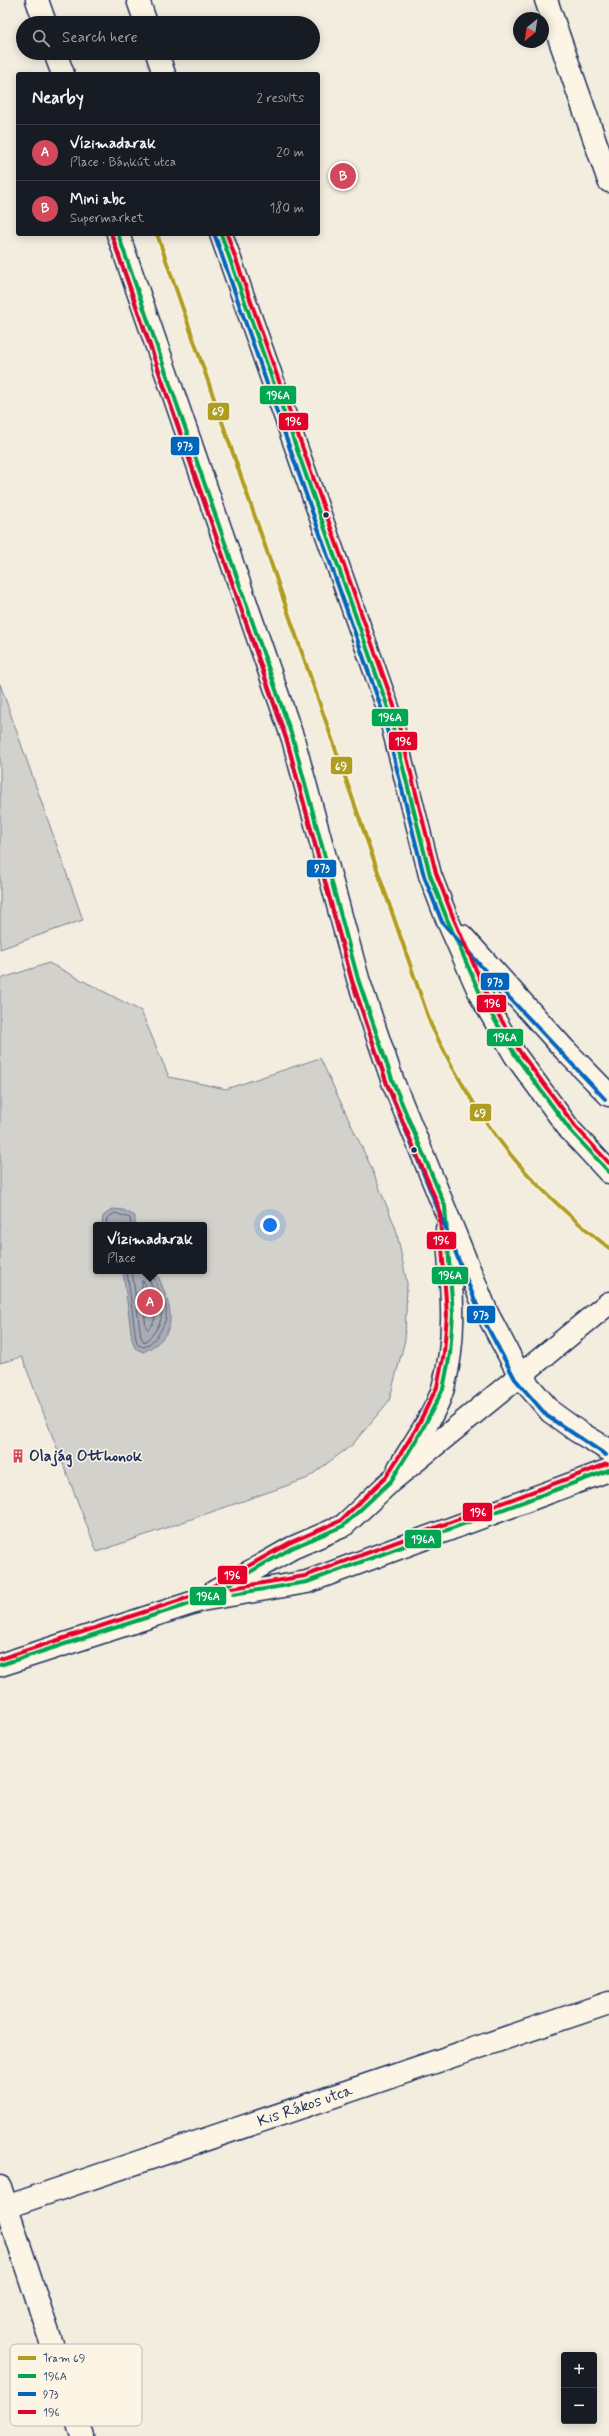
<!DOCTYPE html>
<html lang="en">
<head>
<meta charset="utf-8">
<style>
	body { margin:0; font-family:Mynerve,sans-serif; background:#20242c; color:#f1f3f6 }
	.controls { position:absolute; right:12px; bottom:12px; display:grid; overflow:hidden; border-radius:4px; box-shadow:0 2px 10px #0003 }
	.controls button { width:36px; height:36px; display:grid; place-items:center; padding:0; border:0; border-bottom:1px solid #363941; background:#171b24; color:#f1f3f6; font:20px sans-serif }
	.compass { position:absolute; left:513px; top:12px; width:36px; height:36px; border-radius:50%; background:#171b24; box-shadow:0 2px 10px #0003; rotate:210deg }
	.you { position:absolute; left:270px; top:1225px; width:14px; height:14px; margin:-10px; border:3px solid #fff; border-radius:50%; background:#1a73e8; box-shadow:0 0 0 6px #1a73e833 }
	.badge { display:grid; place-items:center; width:26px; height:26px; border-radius:50%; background:#d1495b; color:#fff; font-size:13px; font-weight:700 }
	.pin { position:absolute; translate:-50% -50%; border:2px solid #fff; box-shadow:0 1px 4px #0006 }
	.popup { position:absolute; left:93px; top:1222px; width:114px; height:52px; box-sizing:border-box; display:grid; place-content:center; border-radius:4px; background:#171b24; filter:drop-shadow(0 1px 3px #0005); font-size:13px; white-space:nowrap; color:#9ea1a6 }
	.popup b { font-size:15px; color:#f1f3f6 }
	.popup::after { content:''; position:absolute; left:50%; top:100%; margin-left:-8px; border:8px solid transparent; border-top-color:#171b24 }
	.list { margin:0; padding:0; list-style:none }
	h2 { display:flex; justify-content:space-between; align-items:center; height:52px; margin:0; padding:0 16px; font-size:17px }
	h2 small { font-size:13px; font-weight:400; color:#9ea1a6 }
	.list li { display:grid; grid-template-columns:26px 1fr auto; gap:12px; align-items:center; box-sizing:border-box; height:56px; padding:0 16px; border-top:1px solid #363941 }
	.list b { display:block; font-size:15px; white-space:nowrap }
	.list p { margin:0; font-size:13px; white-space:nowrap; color:#9ea1a6 }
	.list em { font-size:13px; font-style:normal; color:#9ea1a6 }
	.icon { flex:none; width:22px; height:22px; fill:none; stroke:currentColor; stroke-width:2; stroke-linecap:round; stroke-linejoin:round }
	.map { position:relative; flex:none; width:609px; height:2436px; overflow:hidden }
	.search { position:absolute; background:#171b24; box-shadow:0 2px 10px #0003; left:16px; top:16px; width:304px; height:44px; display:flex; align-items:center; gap:10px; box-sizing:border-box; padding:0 14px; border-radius:22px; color:#9ea1a6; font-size:15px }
	.panel { position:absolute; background:#171b24; box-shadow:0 2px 10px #0003; left:16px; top:72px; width:304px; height:164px; border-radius:4px }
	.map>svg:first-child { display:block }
	.green { fill:#d3d1cc; stroke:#778095; fill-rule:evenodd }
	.water { fill:#a9acb3; stroke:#707a91 }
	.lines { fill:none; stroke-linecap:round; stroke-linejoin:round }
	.shore { stroke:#546180; stroke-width:1 }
	.minor-casing { stroke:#1b2f5e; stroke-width:25 }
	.tertiary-casing { stroke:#1b2f5e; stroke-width:25 }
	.minor { stroke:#fcf5e5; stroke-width:22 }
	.tertiary { stroke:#fcf5e5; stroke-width:22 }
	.bus-1-casing { stroke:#fcf5e5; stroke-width:7 }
	.bus-2-casing { stroke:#fcf5e5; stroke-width:7 }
	.bus-3-casing { stroke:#fcf5e5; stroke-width:7 }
	.bus-1 { stroke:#00a651; stroke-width:4 }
	.bus-2 { stroke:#0065bd; stroke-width:4 }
	.bus-3 { stroke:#e4002b; stroke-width:4 }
	.tram-1-casing { stroke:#fcf5e5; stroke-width:7 }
	.tram-1 { stroke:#af9d21; stroke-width:4 }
	.bus-dot { fill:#1b2f5e; stroke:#fcf5e5; stroke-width:1.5 }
	.labels { text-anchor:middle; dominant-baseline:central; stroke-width:3; stroke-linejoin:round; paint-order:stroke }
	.poi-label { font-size:16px; font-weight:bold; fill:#1b2f5e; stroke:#fcf5e5; text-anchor:start }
	.street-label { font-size:16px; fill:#1b2f5e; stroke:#fcf5e5 }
	.key { fill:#fcf5e5; stroke:#b8babc; stroke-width:1 }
	.key-label { font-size:11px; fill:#1b2f5e }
	.line-badge { stroke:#fcf5e5; stroke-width:1.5 }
	.badge-label { font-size:11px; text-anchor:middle; font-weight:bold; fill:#fff }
</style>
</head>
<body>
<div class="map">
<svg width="609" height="2436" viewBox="0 0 609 2436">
	<rect width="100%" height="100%" fill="#f3ede0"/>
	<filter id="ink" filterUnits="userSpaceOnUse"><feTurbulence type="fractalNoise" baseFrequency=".025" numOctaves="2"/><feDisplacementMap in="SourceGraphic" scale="8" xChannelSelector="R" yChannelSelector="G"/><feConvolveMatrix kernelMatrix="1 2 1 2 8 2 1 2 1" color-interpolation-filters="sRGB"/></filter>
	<g filter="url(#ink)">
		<!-- green -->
		<g class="green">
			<path d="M0 684 83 920 0 949Z"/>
			<path d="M49 963 141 1011 169 1077 226 1089 320 1058 371 1167 396 1229 407 1283 405 1340 389 1401 352 1445 306 1479 97 1552 22 1357 0 1363V979ZM96 1225H204V1271H96Z"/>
		</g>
		<!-- water -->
		<g class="water">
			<path d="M113 1209 123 1210 135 1216V1225H102L103 1216Z"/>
			<path d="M123 1271H156C169 1303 185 1332 143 1352L135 1348 132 1339Z"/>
		</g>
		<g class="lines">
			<!-- shore -->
			<g class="shore">
				<path d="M106 1225 107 1218 115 1213 130 1218 131 1225"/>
				<path d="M127 1271 136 1339 138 1345 144 1347C151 1344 157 1337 161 1330 176 1305 155 1294 153 1271"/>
				<path d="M132 1271 141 1337 144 1342C149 1339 154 1333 157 1328 171 1305 149 1293 148 1271"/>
				<path d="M142 1281 144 1282C151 1297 163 1316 148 1329L146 1327Z"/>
			</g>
			<!-- minor casing -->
			<g class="minor-casing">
				<g id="minor">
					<path d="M546 0 609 181"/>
					<path d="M0 2187 82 2436"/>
					<path d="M0 2209 609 2003"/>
				</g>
			</g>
			<!-- tertiary casing -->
			<g class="tertiary-casing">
				<g id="tertiary">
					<path d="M37 0 45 23"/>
					<path d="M138 0 146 23"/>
					<path d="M55 53 63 74"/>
					<path d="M157 53 164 74"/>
					<path d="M118 234 293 739 358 979 393 1082 487 1313 520 1376 551 1412 577 1431 609 1450"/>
					<path d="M221 234 388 708 430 875 447 919 482 998 515 1055 570 1130 609 1172"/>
					<path d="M462 936 565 1050 609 1095"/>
					<path d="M399 1468C412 1447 437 1411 443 1388 458 1336 451 1282 447 1229"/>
					<path d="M214 1592 292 1548 343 1526 391 1481 609 1303"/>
					<path d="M0 1665 201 1600 307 1582 609 1470"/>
				</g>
			</g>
			<!-- minor -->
			<use href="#minor" class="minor"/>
			<!-- tertiary -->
			<use href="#tertiary" class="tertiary"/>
			<!-- bus-1 casing -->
			<g class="bus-1-casing">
				<g id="bus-1">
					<path d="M221 234 388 708 430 875 447 919 482 998 515 1055 570 1130 609 1172"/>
					<path d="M233 1594 307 1582 609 1470"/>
					<path d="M0 1665 201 1600 292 1548 343 1526 391 1481 421 1432 443 1389 450 1354 453 1314 445 1206 393 1082 358 979 293 739 118 234"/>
				</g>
			</g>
			<!-- bus-2 casing -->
			<g class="bus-2-casing">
				<g id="bus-2">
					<path d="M112 236 287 741 352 981 387 1084 481 1315 515 1379 547 1416 606 1455"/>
					<path d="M215 236 382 710 424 876 442 922 504 992 605 1099"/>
				</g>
			</g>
			<!-- bus-3 casing -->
			<g class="bus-3-casing">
				<g id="bus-3">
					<path d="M227 234 394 706 436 873 453 917 487 995 520 1052 575 1126 609 1163"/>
					<path d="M232 1588 305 1576 607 1464"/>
					<path d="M0 1659 199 1594 289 1543 340 1521 386 1477 416 1429 437 1387 444 1353 447 1314 439 1207 387 1084 352 981 287 741 112 236"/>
				</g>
			</g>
			<!-- bus-1 -->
			<use href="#bus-1" class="bus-1"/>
			<!-- bus-2 -->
			<use href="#bus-2" class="bus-2"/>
			<!-- bus-3 -->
			<use href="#bus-3" class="bus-3"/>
			<!-- tram-1 casing -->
			<g class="tram-1-casing">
				<path id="tram-1" d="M157 234 431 1025C479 1124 522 1180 609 1248"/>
			</g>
			<!-- tram-1 -->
			<use href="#tram-1" class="tram-1"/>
		</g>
	</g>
	<!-- icons -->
	<defs>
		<g id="building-bare" transform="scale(1.08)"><path d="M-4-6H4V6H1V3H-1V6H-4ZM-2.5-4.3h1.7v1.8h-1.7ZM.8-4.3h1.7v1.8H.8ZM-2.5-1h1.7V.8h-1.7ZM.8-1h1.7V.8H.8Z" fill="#d1495b" stroke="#fcf5e5" stroke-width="2.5" paint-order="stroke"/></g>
	</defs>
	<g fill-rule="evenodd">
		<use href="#building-bare" x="18" y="1456"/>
	</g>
	<!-- markers -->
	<g class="bus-dot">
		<circle cx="326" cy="515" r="3.5"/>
		<circle cx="414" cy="1150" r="3.5"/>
	</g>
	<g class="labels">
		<!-- poi labels -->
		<g class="poi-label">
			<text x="29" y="1456">Olajág Otthonok</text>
		</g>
		<!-- street labels -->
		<g class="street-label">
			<text transform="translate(305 2106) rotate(-19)">Kis Rákos utca</text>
		</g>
	</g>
	<!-- legend -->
	<rect x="10" y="2344" width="132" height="82" rx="6" class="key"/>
	<rect x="18" y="2356" width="18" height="4" fill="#af9d21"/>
	<rect x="18" y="2374" width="18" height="4" fill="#00a651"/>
	<rect x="18" y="2392" width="18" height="4" fill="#0065bd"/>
	<rect x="18" y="2410" width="18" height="4" fill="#e4002b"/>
	<g class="key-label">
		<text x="43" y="2362">Tram 69</text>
		<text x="43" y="2380">196A</text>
		<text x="43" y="2398">973</text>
		<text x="43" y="2416">196</text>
	</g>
	<g class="line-badge">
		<rect x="259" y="385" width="38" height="20" rx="4" fill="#00a651"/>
		<rect x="207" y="402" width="23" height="19" rx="4" fill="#af9d21"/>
		<rect x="278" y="412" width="31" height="19" rx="4" fill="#e4002b"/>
		<rect x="170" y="436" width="30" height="20" rx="4" fill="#0065bd"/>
		<rect x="371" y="708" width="38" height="19" rx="4" fill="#00a651"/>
		<rect x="388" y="731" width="30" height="20" rx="4" fill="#e4002b"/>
		<rect x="330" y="756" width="23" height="19" rx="4" fill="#af9d21"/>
		<rect x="306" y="859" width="31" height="19" rx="4" fill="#0065bd"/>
		<rect x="480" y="972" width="30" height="19" rx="4" fill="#0065bd"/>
		<rect x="476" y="994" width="31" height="19" rx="4" fill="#e4002b"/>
		<rect x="486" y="1028" width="38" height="19" rx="4" fill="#00a651"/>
		<rect x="469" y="1103" width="23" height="19" rx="4" fill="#af9d21"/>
		<rect x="426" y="1231" width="31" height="19" rx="4" fill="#e4002b"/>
		<rect x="431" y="1266" width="38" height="19" rx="4" fill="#00a651"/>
		<rect x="466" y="1305" width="30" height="19" rx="4" fill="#0065bd"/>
		<rect x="462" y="1502" width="31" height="20" rx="4" fill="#e4002b"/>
		<rect x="404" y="1529" width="38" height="20" rx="4" fill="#00a651"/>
		<rect x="217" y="1565" width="31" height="20" rx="4" fill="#e4002b"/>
		<rect x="189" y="1586" width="38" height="20" rx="4" fill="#00a651"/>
	</g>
	<g class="badge-label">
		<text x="278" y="399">196A</text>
		<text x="218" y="415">69</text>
		<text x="293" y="425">196</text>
		<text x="185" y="450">973</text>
		<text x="390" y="721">196A</text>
		<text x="403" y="745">196</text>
		<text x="341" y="770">69</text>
		<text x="322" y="872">973</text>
		<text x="495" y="986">973</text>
		<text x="492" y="1007">196</text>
		<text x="505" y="1041">196A</text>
		<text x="480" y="1117">69</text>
		<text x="441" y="1244">196</text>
		<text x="450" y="1279">196A</text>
		<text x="481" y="1319">973</text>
		<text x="478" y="1516">196</text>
		<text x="423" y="1543">196A</text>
		<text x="232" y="1579">196</text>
		<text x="208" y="1600">196A</text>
	</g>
</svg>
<div class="controls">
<button>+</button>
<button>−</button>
</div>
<svg class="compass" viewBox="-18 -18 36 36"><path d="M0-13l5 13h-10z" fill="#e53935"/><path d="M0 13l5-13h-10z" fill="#9ea1a6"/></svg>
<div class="you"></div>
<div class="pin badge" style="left:150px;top:1302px">A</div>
<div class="popup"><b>Vízimadarak</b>Place</div>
<div class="pin badge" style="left:343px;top:176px">B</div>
<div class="search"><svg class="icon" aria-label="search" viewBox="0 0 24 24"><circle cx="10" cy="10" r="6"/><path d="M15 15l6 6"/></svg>Search here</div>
<section class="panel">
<h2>Nearby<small>2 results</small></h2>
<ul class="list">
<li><span class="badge">A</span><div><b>Vízimadarak</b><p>Place · Bánkút utca</p></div><em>20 m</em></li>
<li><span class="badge">B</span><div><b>Mini abc</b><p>Supermarket</p></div><em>180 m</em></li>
</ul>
</section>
</div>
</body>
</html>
